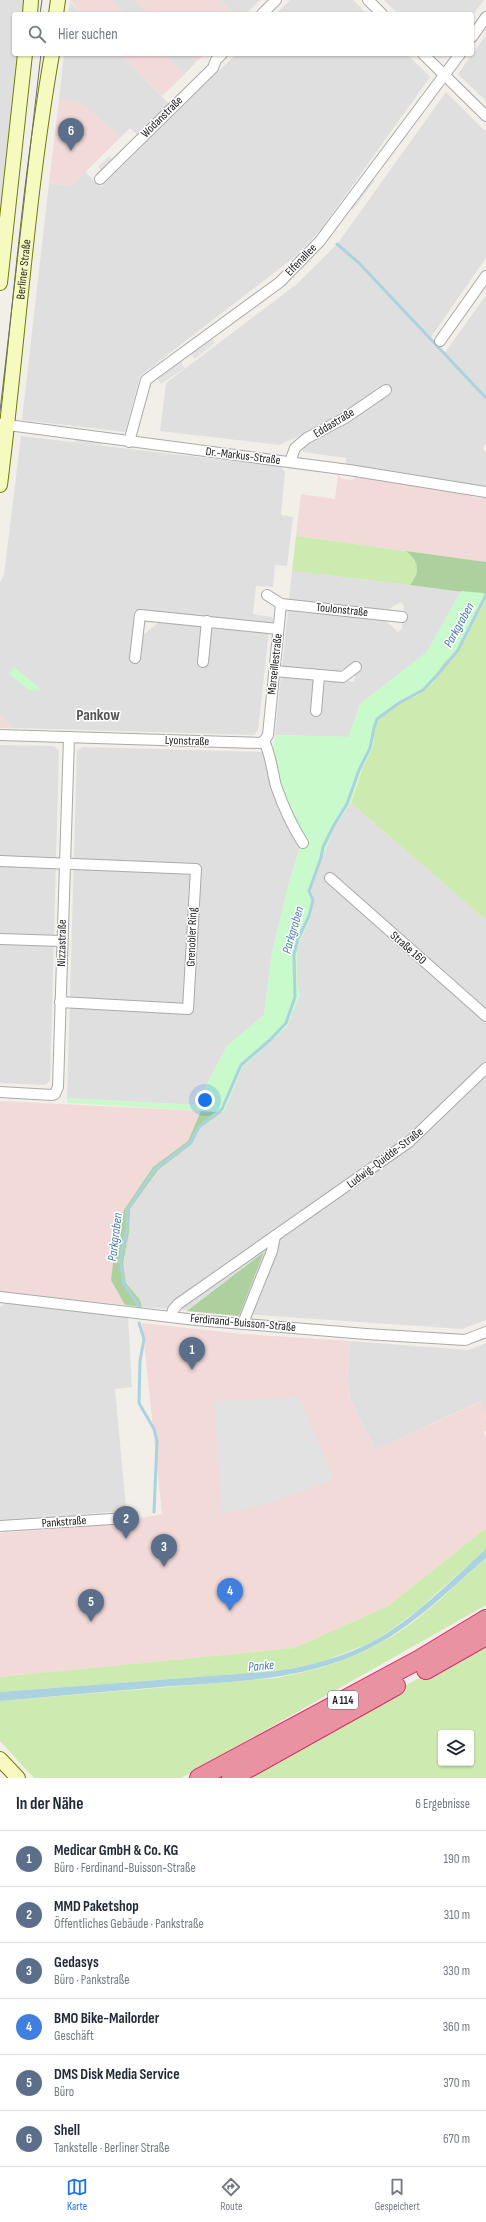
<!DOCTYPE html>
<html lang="de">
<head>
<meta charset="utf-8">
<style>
	body { margin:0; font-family:"Sofia Sans Condensed",sans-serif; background:#f6f6f7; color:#1f2937 }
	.controls { position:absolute; right:12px; bottom:12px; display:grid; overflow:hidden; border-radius:4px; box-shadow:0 1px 3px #0004 }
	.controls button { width:36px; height:36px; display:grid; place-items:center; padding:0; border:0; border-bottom:1px solid #e0e1e3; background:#fff; color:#1f2937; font:20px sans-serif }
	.you { position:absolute; left:205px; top:1100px; width:14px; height:14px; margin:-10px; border:3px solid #fff; border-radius:50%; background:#1a73e8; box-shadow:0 0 0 6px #1a73e833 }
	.badge { display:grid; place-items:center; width:26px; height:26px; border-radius:50%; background:#1a73e8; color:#fff; font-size:13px; font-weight:700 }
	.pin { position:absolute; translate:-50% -33px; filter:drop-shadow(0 1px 2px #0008) }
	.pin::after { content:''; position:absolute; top:21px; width:14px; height:12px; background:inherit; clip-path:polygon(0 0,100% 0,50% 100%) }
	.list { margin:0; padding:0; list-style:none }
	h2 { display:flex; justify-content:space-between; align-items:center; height:52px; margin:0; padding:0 16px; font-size:17px }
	h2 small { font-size:13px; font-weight:400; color:#747a83 }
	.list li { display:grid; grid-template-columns:26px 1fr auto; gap:12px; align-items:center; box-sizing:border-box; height:56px; padding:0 16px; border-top:1px solid #e0e1e3 }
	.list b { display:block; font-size:15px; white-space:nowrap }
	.list p { margin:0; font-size:13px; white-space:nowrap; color:#747a83 }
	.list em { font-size:13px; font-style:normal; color:#747a83 }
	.icon { flex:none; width:22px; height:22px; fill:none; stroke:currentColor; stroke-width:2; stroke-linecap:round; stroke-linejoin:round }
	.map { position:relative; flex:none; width:486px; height:1778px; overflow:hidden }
	.search { position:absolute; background:#fff; box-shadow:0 1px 3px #0004; left:12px; right:12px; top:12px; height:44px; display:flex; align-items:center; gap:10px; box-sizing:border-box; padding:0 14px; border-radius:4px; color:#747a83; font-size:15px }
	.sheet { height:388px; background:#fff }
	nav { display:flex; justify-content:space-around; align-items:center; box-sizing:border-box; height:56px; border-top:1px solid #e0e1e3; background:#fff; font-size:11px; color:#747a83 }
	nav a { display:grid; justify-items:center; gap:2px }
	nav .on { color:#1a73e8 }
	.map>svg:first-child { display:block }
	.residential { fill:#e0dfdf }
	.commercial { fill:#f2dad9 }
	.grass { fill:#cdebb0; fill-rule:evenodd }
	.forest { fill:#add19e }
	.park { fill:#c8facc }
	.parking { fill:#e2e2e2 }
	.water { fill:#aad3df }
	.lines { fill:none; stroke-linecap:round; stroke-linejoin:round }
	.stream { stroke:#aad3df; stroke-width:3 }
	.street-casing { stroke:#a9a9a9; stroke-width:12 }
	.secondary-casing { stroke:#707d05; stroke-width:16 }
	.highway-casing { stroke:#dc2a67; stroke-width:20 }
	.street { stroke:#fff; stroke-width:10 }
	.secondary { stroke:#f7fabf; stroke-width:14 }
	.highway { stroke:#e892a2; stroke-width:18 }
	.tram { stroke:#707070; stroke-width:1 }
	.labels { text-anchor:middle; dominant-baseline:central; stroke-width:3; stroke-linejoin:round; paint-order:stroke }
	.shield { fill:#fff; stroke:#646464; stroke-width:1 }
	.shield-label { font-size:11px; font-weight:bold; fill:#222 }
	.street-label { font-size:12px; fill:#222; stroke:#fff }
	.water-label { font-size:13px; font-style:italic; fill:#4a7aab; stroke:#fff }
	.district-label { font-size:16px; font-weight:bold; fill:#555; stroke:#fff }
</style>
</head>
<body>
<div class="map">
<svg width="486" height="1778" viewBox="0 0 486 1778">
	<rect width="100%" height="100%" fill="#f2efe9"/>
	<!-- residential -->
	<g class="residential">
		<path d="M0 0H27L25 14H14V54H20L0 235Z"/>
		<path d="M111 0H135L149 14H125Z"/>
		<path d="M219 0H260L246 14H233Z"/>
		<path d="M290 0H353L367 14H276Z"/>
		<path d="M384 0H484L472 16V14H398Z"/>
		<path d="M70 2 81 14H68Z"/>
		<path d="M486 35V101L458 74Z"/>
		<path d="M64 54H121L169 104 138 135 130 128 121 137 79 102 59 100Z"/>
		<path d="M164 54H188L196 62 184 75Z"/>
		<path d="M236 54H407L430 77 322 228 296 256 140 376 125 432 22 420 49 183 71 186 85 172 101 187Z"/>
		<path d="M446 92 486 132V258L431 337 445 353 486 295V443L483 448 486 454V488L346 465V458L303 452V445L356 417 390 392 383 384 350 409 317 428 279 445 160 431 166 383 297 284 338 243Z"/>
		<path d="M21 436 281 467 285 472 281 515 293 517 287 566 275 565 273 587 256 586 253 614 272 617 273 623 134 610 132 633 143 635 162 620 209 627 269 631 258 730 254 735 13 728 0 716V582L4 575Z"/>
		<path d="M292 571 461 591 427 652 360 704 349 737 275 735 281 675 316 678 311 706 319 707 320 679 354 682 356 668 352 664 335 673 282 668 288 609 384 619 398 632 402 628 404 606 401 602 385 611 289 601Z"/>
		<path d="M0 745 54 746 59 751 50 1081 45 1085 0 1083Z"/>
		<path d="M82 747 263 752 277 805 292 835 301 845 290 879 272 953 264 1015 227 1046 196 1105 67 1098 77 751Z"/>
		<path d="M351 803 486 920V1320L462 1329 142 1307 140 1300 126 1283 123 1263 129 1233 130 1209 158 1170 192 1144 200 1128 225 1110 242 1068 297 983V948L311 917 314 900 311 889 334 828Z"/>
		<path d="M6 1303 128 1317 132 1387 115 1389 126 1508 124 1511 0 1520V1307Z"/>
		<path d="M350 1341 468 1350 486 1343V1431L484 1432 486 1415 481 1401 375 1450 351 1402 347 1381Z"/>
	</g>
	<!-- commercial -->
	<g class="commercial">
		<path d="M70 0H111L125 14H81Z"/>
		<path d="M135 0H219L233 14H149Z"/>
		<path d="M121 54H164L184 75 162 96Z"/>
		<path d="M188 54H205L196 62Z"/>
		<path d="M59 100 79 102 121 137 71 186 49 183Z"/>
		<path d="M338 475 343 479 352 480 357 477 469 494 472 497 481 498 486 496V562L296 536 301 494 335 499Z"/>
		<path d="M0 716 8 723 13 728H0Z"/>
		<path d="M0 1101 201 1111 188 1141 153 1167 124 1210 112 1279 125 1305 0 1292Z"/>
		<path d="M142 1323 243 1334 350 1341 347 1381 351 1402 375 1450 482 1401 486 1415 484 1432 486 1437V1528L388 1606 294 1648 0 1677V1533L131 1523 137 1519 162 1514Z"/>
	</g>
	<!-- grass -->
	<g class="grass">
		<path d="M296 536 406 551C419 562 421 571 410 585L292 571Z"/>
		<path d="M486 599V920L351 803 363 767 373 747 375 722 400 702 416 696 433 683 442 664 461 647Z"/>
		<path d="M486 1528V1549L418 1610 391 1630 370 1643 319 1663 277 1671 0 1692V1677L294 1648 388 1606Z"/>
		<path d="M486 1558V1605L181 1778H34L0 1741V1701L276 1678C317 1671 356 1658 393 1636 427 1615 456 1584 486 1558Z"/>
		<path d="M486 1640V1778H242ZM441 1733H471V1763H441Z"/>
	</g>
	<!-- forest -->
	<g class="forest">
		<path d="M406 551 486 562V595L410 585C421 571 419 562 406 551Z"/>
		<path d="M201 1111 222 1112 200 1128 192 1144 158 1170 130 1209 129 1233 123 1263 126 1283 140 1300 142 1307 125 1305 111 1280 115 1248 124 1210 153 1167 188 1141Z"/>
		<path d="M264 1252 239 1316 187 1311Z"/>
	</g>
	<!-- park -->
	<g class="park">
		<path d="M461 591 483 593 486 595V599L461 647 442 664 433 683 416 696 400 702 375 722 373 747 363 767 351 803 334 828 311 889 314 900 311 917 297 948V983L300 995 287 1027 242 1068 225 1110 222 1112 67 1103V1098L196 1105 227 1046 264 1015 272 953 290 879 301 845 296 823 278 776 273 753 275 735 349 737 360 704 427 652Z"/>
		<path d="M14 667 40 688 39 691 29 690 9 674Z"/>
	</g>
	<!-- parking -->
	<g class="parking">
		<path d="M109 156 114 161 103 172 98 167Z"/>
		<path d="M39 173H42L33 255H30Z"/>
		<path d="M372 178 375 180 353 210 350 208Z"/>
		<path d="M211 337 215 343 195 359 190 353Z"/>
		<path d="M181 362 185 368 161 384 156 378Z"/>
		<path d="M76 436 103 439 102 447 75 443Z"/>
		<path d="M299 1397 334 1479 274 1502 222 1514 214 1401Z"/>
		<path d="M79 1512V1515L42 1518 41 1515Z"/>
		<path d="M35 1516V1519L0 1521V1519Z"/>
	</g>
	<!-- water -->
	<path class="water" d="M486 1549V1558C450 1589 415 1625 372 1647 309 1680 241 1681 172 1686 115 1691 57 1696 0 1701V1692L277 1671C309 1666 340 1658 370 1643 414 1620 449 1582 486 1549Z"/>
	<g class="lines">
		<!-- stream -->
		<g class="stream">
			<path d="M337 244 359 263 486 398"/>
			<path d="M140 1308 124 1284 120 1261 127 1228V1210L155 1169 190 1143 199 1127 222 1109 241 1065 270 1040 286 1023 295 997 294 954 298 939 309 916 313 900 309 891 321 858 323 847 334 825 347 804 359 770 370 748 374 728 377 719 399 703 423 690 438 674 458 650 486 595"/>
			<path d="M139 1323 144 1339 140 1361 139 1403 154 1429 157 1441 154 1512"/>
		</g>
		<!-- street casing -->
		<g class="street-casing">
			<g id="street">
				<path d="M368 0 382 14"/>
				<path d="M262 14 276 0"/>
				<path d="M472 37 486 17"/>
				<path d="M423 54 486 116"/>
				<path d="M100 179 213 68 216 60 222 54"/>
				<path d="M440 341 486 276"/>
				<path d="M0 424 349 470 486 492"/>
				<path d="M129 442 146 380 280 282 320 241 460 54"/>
				<path d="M290 462 295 448 307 438 345 418 386 390"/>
				<path d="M267 595 281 604 402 617"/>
				<path d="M135 658 140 615 278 629"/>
				<path d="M203 662 207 621"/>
				<path d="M274 671 343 677 356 667"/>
				<path d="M316 711 319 676"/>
				<path d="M0 735 260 743 264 741"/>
				<path d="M264 741 268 735 281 604"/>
				<path d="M264 741C271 755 272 771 276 786 283 806 292 826 303 843"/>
				<path d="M0 861 196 869 188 1009 60 1002"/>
				<path d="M330 878 486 1016"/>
				<path d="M0 939 62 941"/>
				<path d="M0 1092 52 1095 55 1094 58 1087 69 737"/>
				<path d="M0 1297 196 1320 366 1334 465 1340 486 1332"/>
				<path d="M171 1317 173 1310 178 1304 409 1142 486 1068"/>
				<path d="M243 1323 272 1251 275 1236"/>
				<path d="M0 1526 128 1518"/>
			</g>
		</g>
		<!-- secondary casing -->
		<g class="secondary-casing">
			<g id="secondary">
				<path d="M30 14 31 0"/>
				<path d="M56 14 58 0"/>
				<path d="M0 283 25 54"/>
				<path id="s1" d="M0 485C18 342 27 196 52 54"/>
				<path d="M0 1759 18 1778"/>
			</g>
		</g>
		<!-- highway casing -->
		<g class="highway-casing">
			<g id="highway">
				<path d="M426 1670 486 1636"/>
				<path d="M199 1778 420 1659 486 1619"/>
				<path d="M231 1778 396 1686"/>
			</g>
		</g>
		<!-- street -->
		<use href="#street" class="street"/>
		<!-- secondary -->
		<use href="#secondary" class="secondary"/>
		<!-- highway -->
		<use href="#highway" class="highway"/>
		<!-- tram -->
		<g class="tram">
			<path d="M40 14 42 0"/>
			<path d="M0 411 41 54"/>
		</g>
	</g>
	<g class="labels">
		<!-- shield labels -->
		<rect class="shield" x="328" y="1691" width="30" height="18" rx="3"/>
		<g class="shield-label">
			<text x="343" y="1700">A 114</text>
		</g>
		<!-- street labels -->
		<g class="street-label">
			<text transform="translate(162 117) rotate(-45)">Wodanstraße</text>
			<text transform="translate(301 260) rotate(-46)">Elfenallee</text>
			<text stroke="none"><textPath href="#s1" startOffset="217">Berliner Straße</textPath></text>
			<text transform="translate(334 423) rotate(-31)">Eddastraße</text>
			<text transform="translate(243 456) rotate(7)">Dr.-Markus-Straße</text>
			<text transform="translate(342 610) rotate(6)">Toulonstraße</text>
			<text transform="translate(275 664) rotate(-84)">Marseillestraße</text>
			<text transform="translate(187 741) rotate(2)">Lyonstraße</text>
			<text transform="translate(192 937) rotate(-88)">Grenobler Ring</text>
			<text transform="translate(62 943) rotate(-89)">Nizzastraße</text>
			<text transform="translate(408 948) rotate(41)">Straße 160</text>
			<text transform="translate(385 1158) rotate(-37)">Ludwig-Quidde-Straße</text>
			<text transform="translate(243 1323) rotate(5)">Ferdinand-Buisson-Straße</text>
			<text transform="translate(64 1522) rotate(-4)">Pankstraße</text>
		</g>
		<!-- water labels -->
		<g class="water-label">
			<text transform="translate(459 625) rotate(-61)">Parkgraben</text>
			<text transform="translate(293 930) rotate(-74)">Parkgraben</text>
			<text transform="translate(115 1237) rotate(-83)">Parkgraben</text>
			<text transform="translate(261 1666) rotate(-5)">Panke</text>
		</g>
		<!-- district labels -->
		<g class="district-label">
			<text x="98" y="715">Pankow</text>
		</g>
	</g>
</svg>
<div class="controls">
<button><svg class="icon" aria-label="layers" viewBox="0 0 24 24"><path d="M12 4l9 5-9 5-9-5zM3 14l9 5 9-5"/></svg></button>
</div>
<div class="you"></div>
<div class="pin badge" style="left:192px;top:1370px;background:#5c6f8a">1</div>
<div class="pin badge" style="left:126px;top:1539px;background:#5c6f8a">2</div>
<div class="pin badge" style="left:164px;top:1567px;background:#5c6f8a">3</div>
<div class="pin badge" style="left:230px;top:1611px;background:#3f7fe0">4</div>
<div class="pin badge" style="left:91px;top:1622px;background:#5c6f8a">5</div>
<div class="pin badge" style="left:71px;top:151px;background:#5c6f8a">6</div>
<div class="search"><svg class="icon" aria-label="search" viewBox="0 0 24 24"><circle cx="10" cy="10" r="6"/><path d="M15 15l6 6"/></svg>Hier suchen</div>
</div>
<section class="sheet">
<h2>In der Nähe<small>6 Ergebnisse</small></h2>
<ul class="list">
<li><span class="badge" style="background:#5c6f8a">1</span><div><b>Medicar GmbH &amp; Co. KG</b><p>Büro · Ferdinand-Buisson-Straße</p></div><em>190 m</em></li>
<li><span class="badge" style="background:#5c6f8a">2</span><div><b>MMD Paketshop</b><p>Öffentliches Gebäude · Pankstraße</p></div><em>310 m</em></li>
<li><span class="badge" style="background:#5c6f8a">3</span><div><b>Gedasys</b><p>Büro · Pankstraße</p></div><em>330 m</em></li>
<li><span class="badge" style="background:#3f7fe0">4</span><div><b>BMO Bike-Mailorder</b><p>Geschäft</p></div><em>360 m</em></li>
<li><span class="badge" style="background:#5c6f8a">5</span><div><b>DMS Disk Media Service</b><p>Büro</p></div><em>370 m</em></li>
<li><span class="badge" style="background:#5c6f8a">6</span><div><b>Shell</b><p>Tankstelle · Berliner Straße</p></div><em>670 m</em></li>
</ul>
</section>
<nav>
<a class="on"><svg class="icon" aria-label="map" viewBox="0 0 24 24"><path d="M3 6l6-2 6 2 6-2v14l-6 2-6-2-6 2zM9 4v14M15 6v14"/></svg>Karte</a>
<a><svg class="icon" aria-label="directions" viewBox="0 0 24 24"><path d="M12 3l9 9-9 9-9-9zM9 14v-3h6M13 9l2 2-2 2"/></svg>Route</a>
<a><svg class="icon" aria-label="saved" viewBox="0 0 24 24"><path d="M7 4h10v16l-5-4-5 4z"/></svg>Gespeichert</a>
</nav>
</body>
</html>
